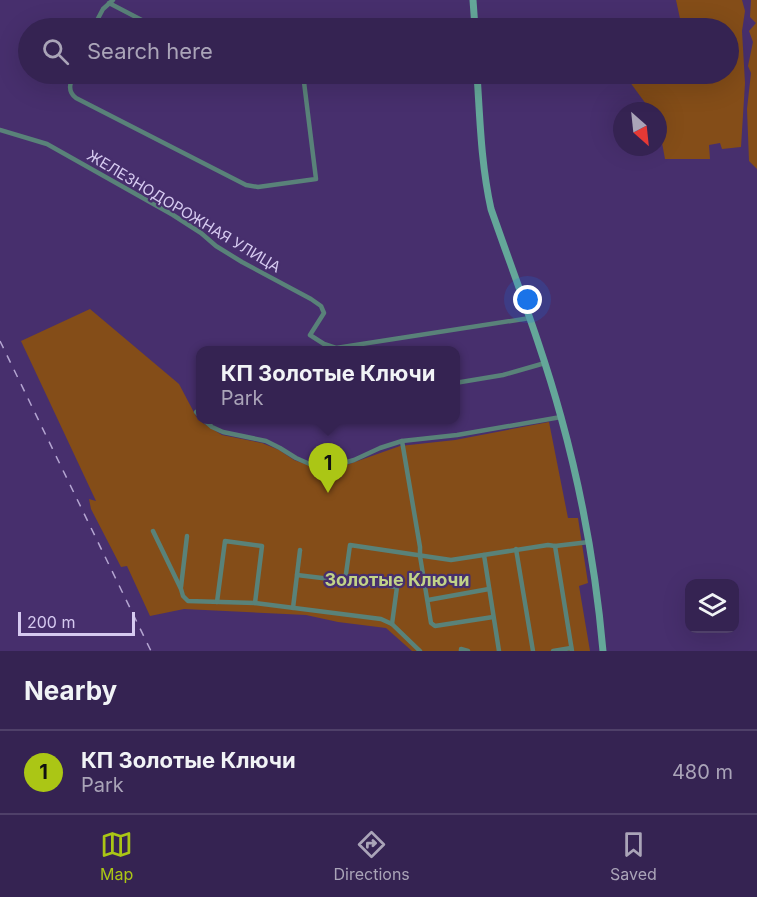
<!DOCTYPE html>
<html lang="en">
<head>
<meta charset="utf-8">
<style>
	body { margin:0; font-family:Inter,sans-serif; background:#402f5c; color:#f1f3f6 }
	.controls { position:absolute; right:18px; bottom:18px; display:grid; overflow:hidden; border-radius:12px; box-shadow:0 6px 24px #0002 }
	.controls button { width:54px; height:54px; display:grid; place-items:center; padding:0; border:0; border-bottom:2px solid #4f4069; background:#352352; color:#f1f3f6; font:30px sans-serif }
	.compass { position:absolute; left:613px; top:102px; width:54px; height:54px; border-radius:50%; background:#352352; box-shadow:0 6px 24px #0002; rotate:153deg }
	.scale { position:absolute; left:18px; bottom:15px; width:117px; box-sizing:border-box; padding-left:6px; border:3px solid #d6caf0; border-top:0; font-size:16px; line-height:21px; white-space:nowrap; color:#d6caf0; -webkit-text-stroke:4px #472f6d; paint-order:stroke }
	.you { position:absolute; left:528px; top:300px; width:21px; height:21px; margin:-15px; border:4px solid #fff; border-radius:50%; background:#1a73e8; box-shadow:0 0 0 9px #1a73e833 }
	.badge { display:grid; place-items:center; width:39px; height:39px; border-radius:50%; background:#abc615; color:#111; font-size:20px; font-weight:700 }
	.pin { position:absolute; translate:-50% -50px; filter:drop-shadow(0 2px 3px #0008) }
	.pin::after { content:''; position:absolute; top:32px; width:21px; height:18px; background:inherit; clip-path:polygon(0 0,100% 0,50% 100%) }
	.popup { position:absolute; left:196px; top:346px; width:264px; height:78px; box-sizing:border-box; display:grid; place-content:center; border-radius:12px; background:#352352; filter:drop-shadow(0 2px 4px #0005); font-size:20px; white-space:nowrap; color:#aaa4b8 }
	.popup b { font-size:22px; color:#f1f3f6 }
	.popup::after { content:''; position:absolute; left:50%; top:100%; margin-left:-12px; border:12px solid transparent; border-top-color:#352352 }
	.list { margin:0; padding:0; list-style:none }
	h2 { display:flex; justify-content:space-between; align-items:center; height:78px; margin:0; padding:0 24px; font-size:26px }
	h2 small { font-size:20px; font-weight:400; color:#aaa4b8 }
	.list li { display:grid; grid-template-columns:39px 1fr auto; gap:18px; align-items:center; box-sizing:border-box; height:84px; padding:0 24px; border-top:2px solid #4f4069 }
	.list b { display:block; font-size:22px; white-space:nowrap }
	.list p { margin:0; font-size:20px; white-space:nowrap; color:#aaa4b8 }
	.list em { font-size:20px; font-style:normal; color:#aaa4b8 }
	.icon { flex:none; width:33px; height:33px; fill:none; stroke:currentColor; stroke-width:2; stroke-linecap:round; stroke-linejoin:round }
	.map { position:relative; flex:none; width:757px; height:651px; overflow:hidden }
	.search { position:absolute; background:#352352; box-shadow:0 6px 24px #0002; left:18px; right:18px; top:18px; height:66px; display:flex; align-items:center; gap:15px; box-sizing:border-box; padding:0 21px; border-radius:33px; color:#aaa4b8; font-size:22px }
	.sheet { height:162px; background:#352352 }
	nav { display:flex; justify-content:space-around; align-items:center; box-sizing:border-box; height:84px; border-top:2px solid #4f4069; background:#352352; font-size:16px; color:#aaa4b8 }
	nav a { display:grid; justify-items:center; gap:3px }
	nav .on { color:#abc615 }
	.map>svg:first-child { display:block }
	.green { fill:#844d18 }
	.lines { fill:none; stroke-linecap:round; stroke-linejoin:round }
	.street { stroke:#598279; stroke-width:4.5 }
	.secondary { stroke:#64a799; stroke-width:7 }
	.rail { stroke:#b4a5d1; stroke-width:1.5; stroke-dasharray:8 8; stroke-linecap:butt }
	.labels { text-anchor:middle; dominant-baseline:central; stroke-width:4.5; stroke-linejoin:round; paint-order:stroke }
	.street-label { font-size:15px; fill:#d6caf0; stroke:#472f6d }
	.quarter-label { font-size:18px; font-weight:bold; fill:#c1d388; stroke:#472f6d }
</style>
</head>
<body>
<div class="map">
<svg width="757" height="651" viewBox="0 0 757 651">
	<rect width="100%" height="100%" fill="#472f6d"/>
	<!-- green -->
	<g class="green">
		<path d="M676 0H742L745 11 742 31 745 83 741 147 722 149 720 143 709 145 710 159H665L658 121V111H653L650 104H646L624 74H728V28H682Z"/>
		<path d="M751 0H757V169L749 161 747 109 751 73 748 66 753 42 749 31 756 23 750 17Z"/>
		<path d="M90 309 179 384 198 420 222 435 262 443 279 450 294 460 314 467 338 468 400 446 455 440 549 422 568 518H578L588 583 579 586 590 651H412L386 628 338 622 306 615 184 609 150 616 127 566 121 567 91 509 89 499 96 501 21 341Z"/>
	</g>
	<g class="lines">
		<!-- street -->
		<g class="street">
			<path d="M109 3 157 28"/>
			<path d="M93 28 103 9 113 0"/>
			<path d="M74 74C70 83 67 91 76 98L246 185 258 187 316 179 303 74"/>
			<path d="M0 130 47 144 173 215 201 233 216 246 242 262 311 299 321 306 324 313 310 335 324 344 336 348 530 318"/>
			<path d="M455 383 503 375 545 363"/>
			<path d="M196 412 200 416"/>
			<path d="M204 420 212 427 223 432 266 441 280 448 296 458 312 465H337L354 460 380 448 402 441 457 435 561 417"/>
			<path d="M402 441 420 547V556L431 623 435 626 493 617"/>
			<path d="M153 531 181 589 183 596 188 601 255 603 381 619 392 624 420 651"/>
			<path d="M555 546 572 651"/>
			<path d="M516 549 533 651"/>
			<path d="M484 555 499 651"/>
			<path d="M297 575 397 587 392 624"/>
			<path d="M345 581 350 545 451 560 548 545 555 546 589 542"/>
			<path d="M181 587 187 536"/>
			<path d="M428 600 489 589"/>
			<path d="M217 602 225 541 262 546 255 603"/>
			<path d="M293 608 300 550"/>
			<path d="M461 651V649L468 651"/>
			<path d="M553 651 571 648"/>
		</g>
		<!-- secondary -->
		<g class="secondary">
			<path d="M473 0 475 28"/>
			<path d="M477 74C480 119 481 164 491 209 515 278 542 347 561 417 582 493 596 572 603 651"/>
		</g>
		<!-- rail -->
		<path class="rail" d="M0 341 151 651"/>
	</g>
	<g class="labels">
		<!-- street labels -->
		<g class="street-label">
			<text transform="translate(184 211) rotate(31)">ЖЕЛЕЗНОДОРОЖНАЯ УЛИЦА</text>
		</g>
		<!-- quarter labels -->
		<g class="quarter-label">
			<text x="397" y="579">Золотые Ключи</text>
		</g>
	</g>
</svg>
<div class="controls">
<button><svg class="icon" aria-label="layers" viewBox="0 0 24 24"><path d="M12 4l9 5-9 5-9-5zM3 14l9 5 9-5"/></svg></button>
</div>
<svg class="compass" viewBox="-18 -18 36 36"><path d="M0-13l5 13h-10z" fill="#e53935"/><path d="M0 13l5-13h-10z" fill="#aaa4b8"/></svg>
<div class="scale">200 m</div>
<div class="you"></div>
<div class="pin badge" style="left:328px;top:493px">1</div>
<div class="popup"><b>КП Золотые Ключи</b>Park</div>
<div class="search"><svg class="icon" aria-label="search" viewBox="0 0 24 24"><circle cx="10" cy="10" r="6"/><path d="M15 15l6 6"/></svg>Search here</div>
</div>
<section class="sheet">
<h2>Nearby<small></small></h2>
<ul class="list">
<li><span class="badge">1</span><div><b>КП Золотые Ключи</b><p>Park</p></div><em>480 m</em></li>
</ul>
</section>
<nav>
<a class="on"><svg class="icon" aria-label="map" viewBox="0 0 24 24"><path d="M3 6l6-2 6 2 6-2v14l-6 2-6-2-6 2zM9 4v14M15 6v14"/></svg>Map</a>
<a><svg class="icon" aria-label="directions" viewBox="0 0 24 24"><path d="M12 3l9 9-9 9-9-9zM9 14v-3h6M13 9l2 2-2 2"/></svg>Directions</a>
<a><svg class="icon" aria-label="saved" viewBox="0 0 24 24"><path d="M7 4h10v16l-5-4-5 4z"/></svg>Saved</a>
</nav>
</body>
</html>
